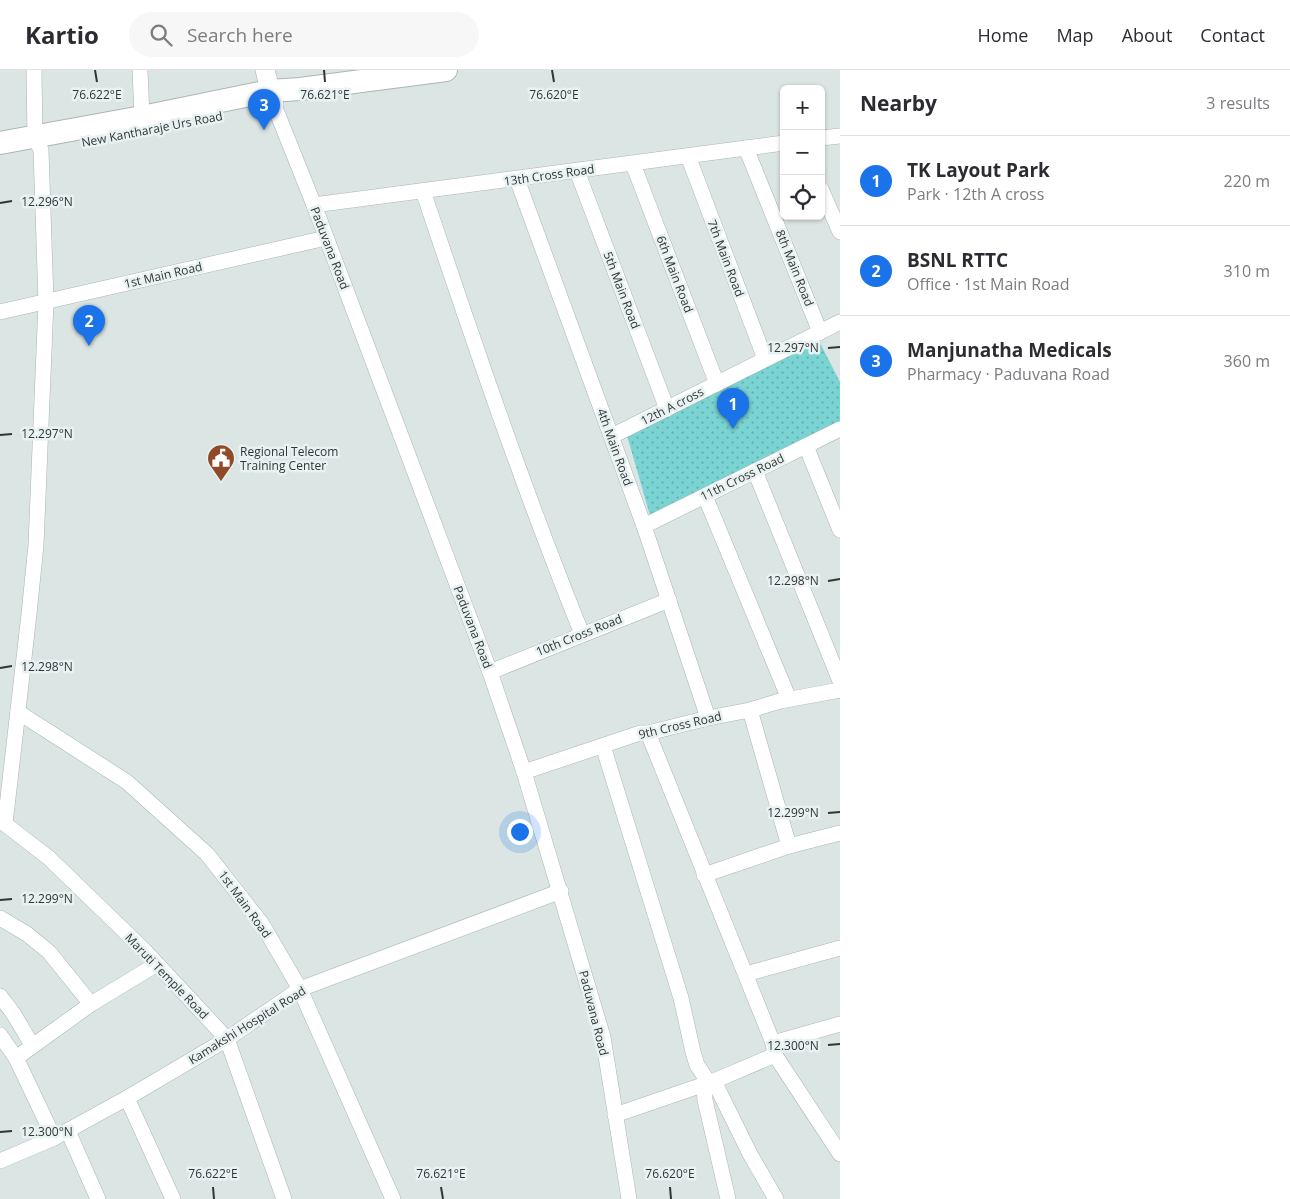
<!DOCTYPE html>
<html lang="en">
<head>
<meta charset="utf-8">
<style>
	body { margin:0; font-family:"Open Sans",sans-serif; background:#f7f7f7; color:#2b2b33 }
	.controls { position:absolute; right:15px; top:15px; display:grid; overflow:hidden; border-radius:8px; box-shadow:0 1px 4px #0004 }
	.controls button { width:45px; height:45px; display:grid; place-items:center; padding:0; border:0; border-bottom:1px solid #e1e1e2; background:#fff; color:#2b2b33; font:25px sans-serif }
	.you { position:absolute; left:519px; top:761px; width:18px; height:18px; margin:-12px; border:4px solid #fff; border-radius:50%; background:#1a73e8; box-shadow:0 0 0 8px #1a73e833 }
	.badge { display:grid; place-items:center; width:32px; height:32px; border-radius:50%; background:#1a73e8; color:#fff; font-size:16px; font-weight:700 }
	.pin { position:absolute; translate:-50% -41px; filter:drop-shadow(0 1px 2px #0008) }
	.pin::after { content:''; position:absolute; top:26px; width:18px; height:15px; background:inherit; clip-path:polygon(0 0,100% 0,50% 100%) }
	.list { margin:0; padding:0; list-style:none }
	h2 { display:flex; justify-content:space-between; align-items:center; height:65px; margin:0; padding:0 20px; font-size:21px }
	h2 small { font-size:16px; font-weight:400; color:#7c7c81 }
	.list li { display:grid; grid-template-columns:32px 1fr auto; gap:15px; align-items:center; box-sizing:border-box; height:90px; padding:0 20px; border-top:1px solid #e1e1e2 }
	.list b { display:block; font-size:19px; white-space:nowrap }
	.list p { margin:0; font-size:16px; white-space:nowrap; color:#7c7c81 }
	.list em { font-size:16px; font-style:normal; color:#7c7c81 }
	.icon { flex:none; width:28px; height:28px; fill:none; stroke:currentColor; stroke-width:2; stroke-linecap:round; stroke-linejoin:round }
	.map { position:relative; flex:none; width:840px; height:1129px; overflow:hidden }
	header { display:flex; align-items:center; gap:30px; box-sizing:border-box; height:70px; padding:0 25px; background:#fff; border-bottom:1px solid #e1e1e2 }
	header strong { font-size:24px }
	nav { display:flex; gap:28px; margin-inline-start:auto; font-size:18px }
	.search { width:350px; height:45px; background:#f7f7f7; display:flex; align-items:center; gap:12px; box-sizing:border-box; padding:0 18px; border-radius:28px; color:#7c7c81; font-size:19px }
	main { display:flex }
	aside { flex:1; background:#fff }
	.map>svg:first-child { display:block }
	.park { fill:url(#park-dots) }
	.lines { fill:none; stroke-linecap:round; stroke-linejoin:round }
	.minor-casing { stroke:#acb5b5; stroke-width:16 }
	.tertiary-casing { stroke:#acb5b5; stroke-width:20 }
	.secondary-casing { stroke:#acb5b5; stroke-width:24 }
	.minor { stroke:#fff; stroke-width:15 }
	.tertiary { stroke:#fff; stroke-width:19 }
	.secondary { stroke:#fff; stroke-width:22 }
	.ticks { fill:none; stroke:#313535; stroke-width:2 }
	.labels { text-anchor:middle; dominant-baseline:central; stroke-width:5; stroke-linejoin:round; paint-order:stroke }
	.street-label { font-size:12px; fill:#313535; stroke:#e8f2f2 }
	.poi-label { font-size:12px; fill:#313535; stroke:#e8f2f2; text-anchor:start }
	.ticks-label { font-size:12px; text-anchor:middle; fill:#313535; stroke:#e8f2f2; stroke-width:5; stroke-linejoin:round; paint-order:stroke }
</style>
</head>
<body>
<header>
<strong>Kartio</strong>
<div class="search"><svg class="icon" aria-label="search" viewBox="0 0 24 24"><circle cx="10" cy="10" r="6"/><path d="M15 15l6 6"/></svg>Search here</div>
<nav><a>Home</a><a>Map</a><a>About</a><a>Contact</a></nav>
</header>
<main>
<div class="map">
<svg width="840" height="1129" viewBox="0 0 840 1129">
	<defs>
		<pattern id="park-dots" width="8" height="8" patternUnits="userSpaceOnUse" patternTransform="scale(1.25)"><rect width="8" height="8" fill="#79d4d3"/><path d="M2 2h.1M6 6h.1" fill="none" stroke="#64adac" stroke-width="1.8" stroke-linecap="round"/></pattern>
	</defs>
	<rect width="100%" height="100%" fill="#dbe5e4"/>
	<!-- park -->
	<path class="park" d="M817 267 840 312V355L651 449 626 362Z"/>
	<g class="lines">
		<!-- minor casing -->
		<g class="minor-casing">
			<g id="minor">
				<path d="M140 0 142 47"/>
				<path d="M274 35 314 135 490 602 524 702 603 967 629 1129"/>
				<path d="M821 68 840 66"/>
				<path d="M746 78 820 262"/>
				<path d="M688 86 765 289"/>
				<path d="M633 94 717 314"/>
				<path d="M577 101 667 339"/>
				<path d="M517 109 644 456 708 648"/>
				<path d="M821 119 840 162"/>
				<path d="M423 121C473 270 523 418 582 564"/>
				<path d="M314 135 784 73"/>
				<path d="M0 242 326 168"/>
				<path d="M612 366 840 252"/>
				<path d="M806 376 840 460"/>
				<path d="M755 401 840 611"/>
				<path d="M705 426 789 629"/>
				<path d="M644 456 840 359"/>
				<path d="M490 602 669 530"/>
				<path d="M750 640 789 776"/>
				<path d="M18 642 127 712 207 784 262 854 300 919 393 1129"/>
				<path d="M648 663 773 973 775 985 840 1084"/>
				<path d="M603 676 681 928 693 982 697 995 709 1013"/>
				<path d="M524 702 640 663H648L708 648 750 640 780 631 840 620"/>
				<path d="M0 752 5 754 49 788 145 881 227 969 284 1129"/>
				<path d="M5 754 29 544 36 475 46 232 41 80 35 67 34 0"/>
				<path d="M704 805 789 776 840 763"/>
				<path d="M0 848 27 864 49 882 91 934"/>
				<path d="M746 904 840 878"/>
				<path d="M0 926 13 943 32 975"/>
				<path d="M0 965 16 988 54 1068"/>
				<path d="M773 973 840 954"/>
				<path d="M16 988 91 934 157 894"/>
				<path d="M714 1011 750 1084 776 1129"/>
				<path d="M704 1015 705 1030 728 1129"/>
				<path d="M127 1028 173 1129"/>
				<path d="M615 1045 714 1011 775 985"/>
				<path d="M68 1061 98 1129"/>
				<path d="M0 1091 54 1068 127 1028 227 969 300 919 561 821"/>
			</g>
		</g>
		<!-- tertiary casing -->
		<g class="tertiary-casing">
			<path id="tertiary" d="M265 0 274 35"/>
		</g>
		<!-- secondary casing -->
		<g class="secondary-casing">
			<path id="secondary" d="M0 73 142 47 270 21 300 19 446 0"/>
		</g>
		<!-- minor -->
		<use href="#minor" class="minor"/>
		<!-- tertiary -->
		<use href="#tertiary" class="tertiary"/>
		<!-- secondary -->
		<use href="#secondary" class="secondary"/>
	</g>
	<!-- ticks -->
	<path class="ticks" d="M95 0 97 12M324 0 325 12M552 0 554 12M0 133 12 131M828 278 840 277M0 365 12 364M828 511 840 509M0 598 12 596M828 743 840 742M0 830 12 829M828 975 840 974M0 1062 12 1061M213 1117 214 1129M441 1117 443 1129M670 1117 671 1129"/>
	<!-- icons -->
	<defs>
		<g id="civic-pin" transform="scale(1.4375)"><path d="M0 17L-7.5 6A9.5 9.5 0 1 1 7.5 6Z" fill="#924928" stroke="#e8f2f2"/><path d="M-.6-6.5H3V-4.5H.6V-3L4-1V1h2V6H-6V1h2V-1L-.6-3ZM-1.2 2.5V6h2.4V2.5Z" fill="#fff"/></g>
	</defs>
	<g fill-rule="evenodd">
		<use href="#civic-pin" x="221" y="388"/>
	</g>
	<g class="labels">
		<!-- street labels -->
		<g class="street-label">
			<text transform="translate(152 59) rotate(-11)">New Kantharaje Urs Road</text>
			<text transform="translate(549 105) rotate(-8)">13th Cross Road</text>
			<text transform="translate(330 178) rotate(69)">Paduvana Road</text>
			<text transform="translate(726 188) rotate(69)">7th Main Road</text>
			<text transform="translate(795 198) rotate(68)">8th Main Road</text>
			<text transform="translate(675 204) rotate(69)">6th Main Road</text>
			<text transform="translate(163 205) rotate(-13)">1st Main Road</text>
			<text transform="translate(622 220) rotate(69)">5th Main Road</text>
			<text transform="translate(672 336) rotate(-27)">12th A cross</text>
			<text transform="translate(615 377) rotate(70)">4th Main Road</text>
			<text transform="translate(742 407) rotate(-26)">11th Cross Road</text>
			<text transform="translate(473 557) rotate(69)">Paduvana Road</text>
			<text transform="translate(579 565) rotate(-22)">10th Cross Road</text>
			<text transform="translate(680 655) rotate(-13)">9th Cross Road</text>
			<text transform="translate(245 834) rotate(54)">1st Main Road</text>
			<text transform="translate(167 906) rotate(46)">Maruti Temple Road</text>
			<text transform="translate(594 943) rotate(76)">Paduvana Road</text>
			<text transform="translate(247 955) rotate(-32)">Kamakshi Hospital Road</text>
		</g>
		<!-- poi labels -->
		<g class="poi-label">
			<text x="240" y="381">Regional Telecom<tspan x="240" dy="14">Training Center</tspan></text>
		</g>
	</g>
	<g class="ticks-label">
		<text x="97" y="29">76.622°E</text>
		<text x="325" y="29">76.621°E</text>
		<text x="554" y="29">76.620°E</text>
		<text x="47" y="136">12.296°N</text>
		<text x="793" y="282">12.297°N</text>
		<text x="47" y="368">12.297°N</text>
		<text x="793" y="515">12.298°N</text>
		<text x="47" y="601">12.298°N</text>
		<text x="793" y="747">12.299°N</text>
		<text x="47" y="833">12.299°N</text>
		<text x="793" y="980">12.300°N</text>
		<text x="47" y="1066">12.300°N</text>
		<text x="213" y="1108">76.622°E</text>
		<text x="441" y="1108">76.621°E</text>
		<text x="670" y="1108">76.620°E</text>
	</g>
</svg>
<div class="controls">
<button>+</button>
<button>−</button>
<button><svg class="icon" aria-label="locate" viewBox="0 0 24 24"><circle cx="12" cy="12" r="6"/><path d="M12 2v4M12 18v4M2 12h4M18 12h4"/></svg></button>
</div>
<div class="you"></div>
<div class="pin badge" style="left:733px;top:359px">1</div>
<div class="pin badge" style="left:89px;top:276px">2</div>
<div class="pin badge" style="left:264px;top:60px">3</div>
</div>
<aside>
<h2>Nearby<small>3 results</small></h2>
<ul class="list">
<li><span class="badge">1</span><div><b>TK Layout Park</b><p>Park · 12th A cross</p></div><em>220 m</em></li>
<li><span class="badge">2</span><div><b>BSNL RTTC</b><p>Office · 1st Main Road</p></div><em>310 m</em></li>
<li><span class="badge">3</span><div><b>Manjunatha Medicals</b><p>Pharmacy · Paduvana Road</p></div><em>360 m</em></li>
</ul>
</aside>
</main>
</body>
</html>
